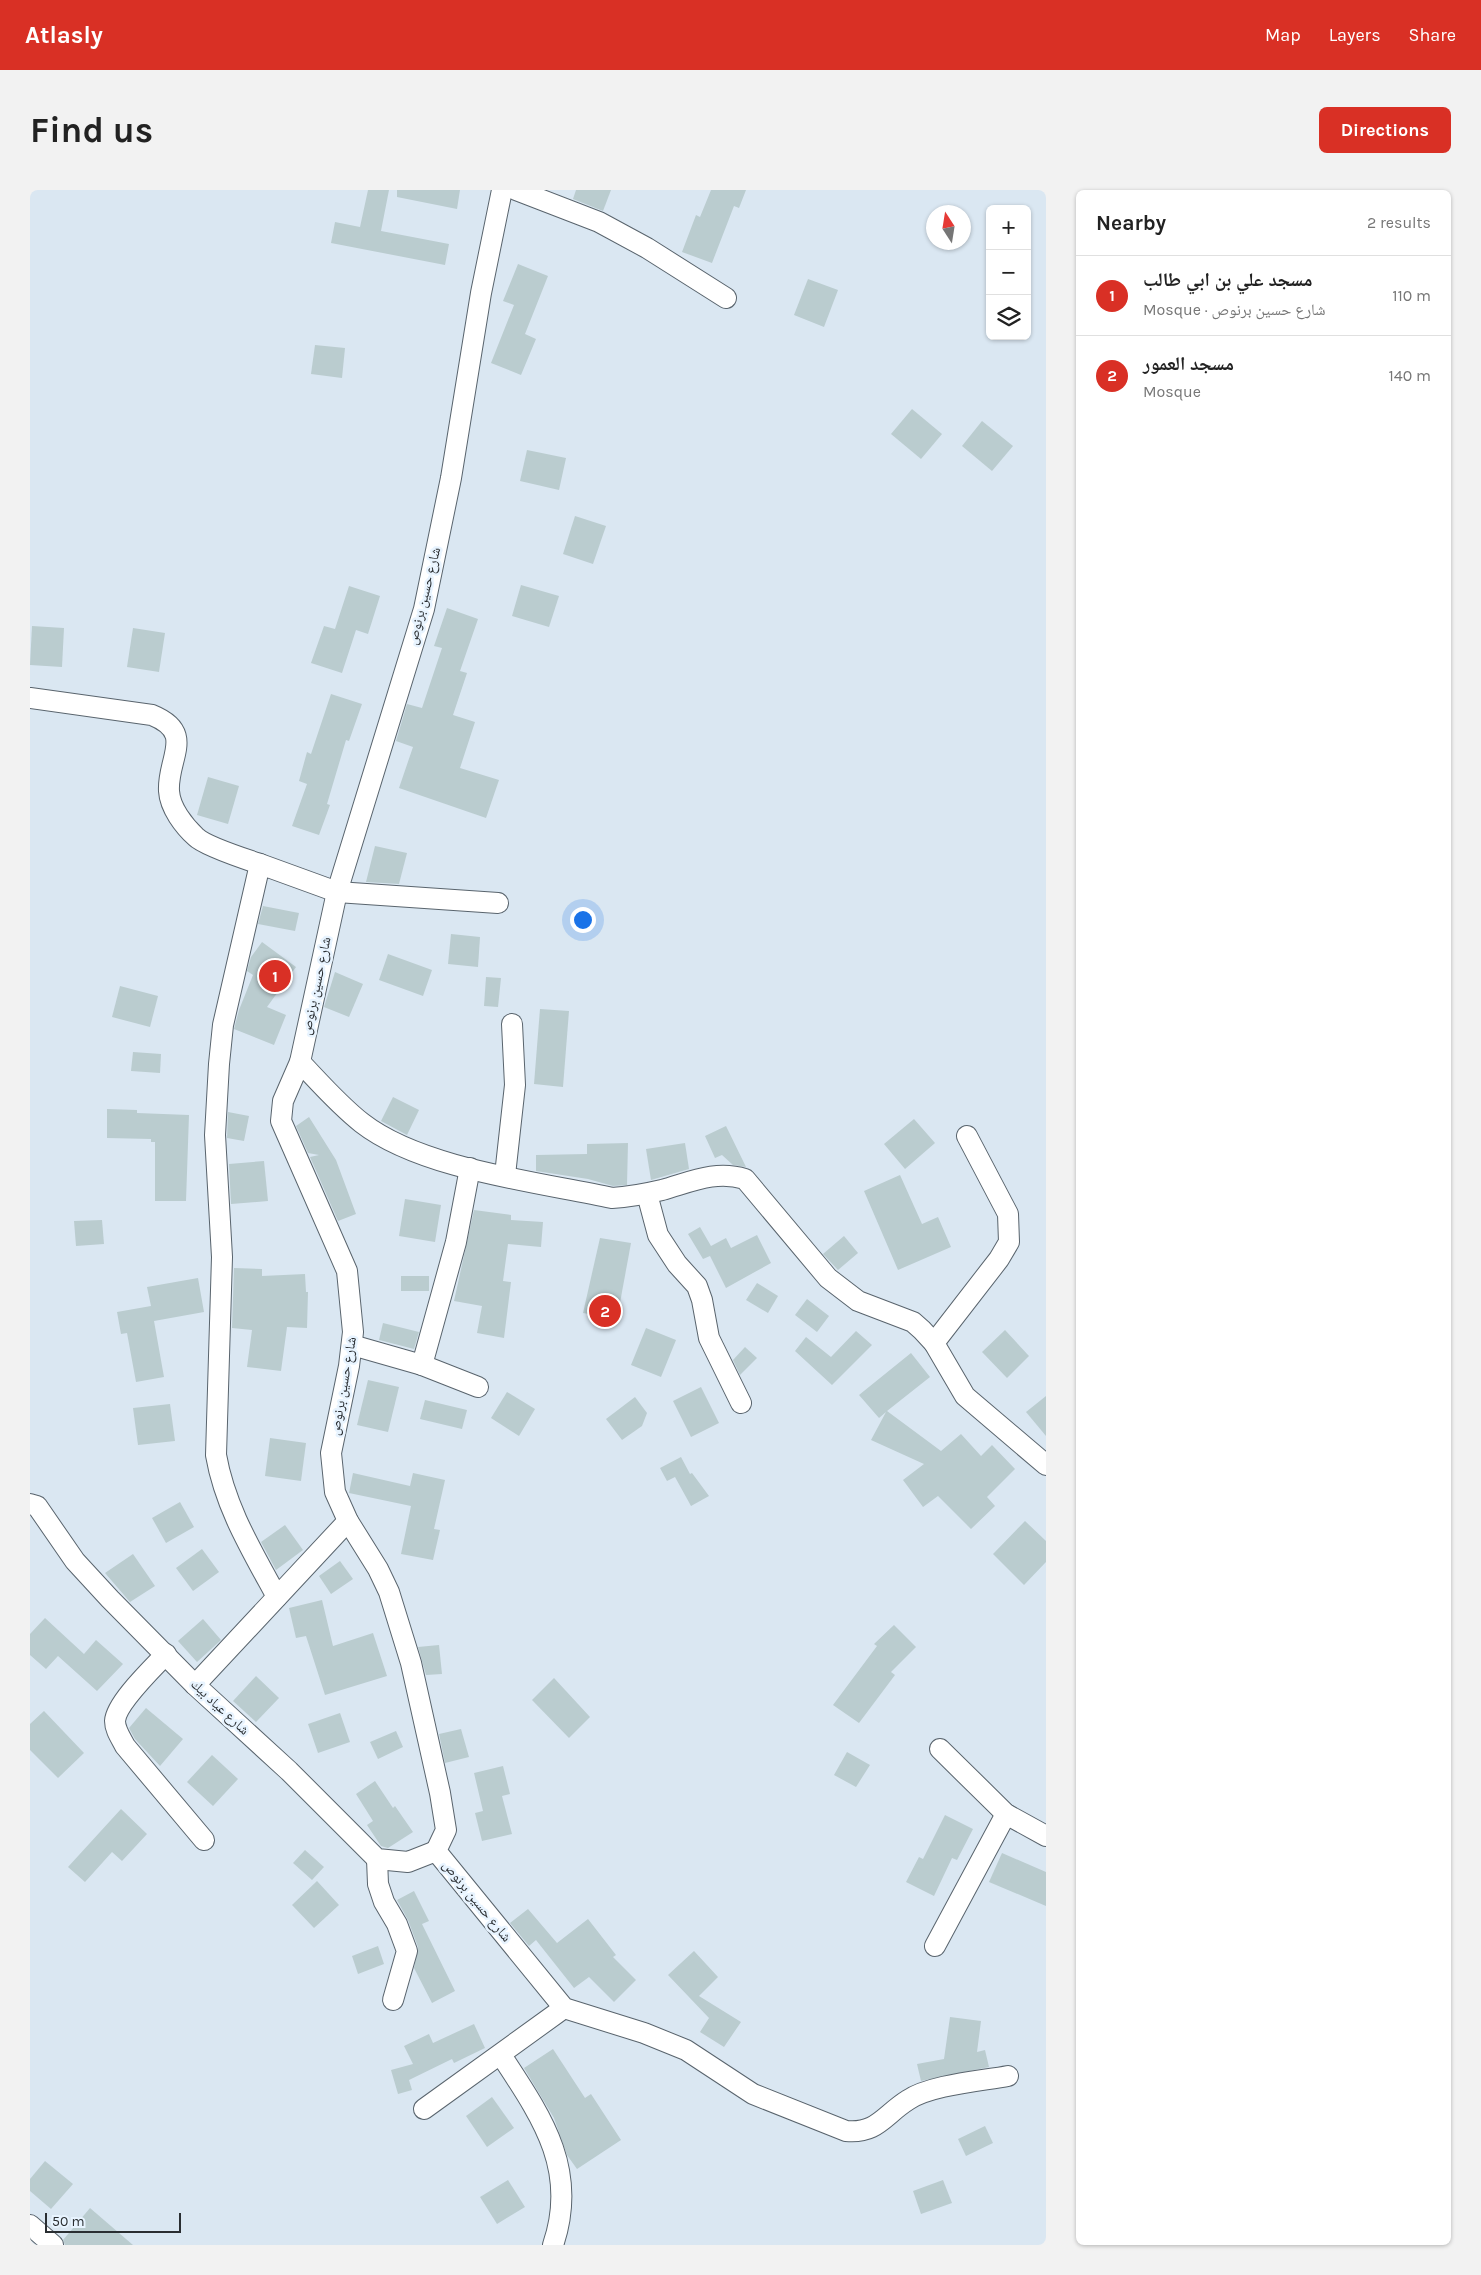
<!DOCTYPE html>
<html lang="en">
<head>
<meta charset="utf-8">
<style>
	body { margin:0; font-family:Karla,"Noto Naskh Arabic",sans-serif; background:#f2f2f2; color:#222 }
	.controls { position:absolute; right:15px; top:15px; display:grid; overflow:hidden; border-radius:8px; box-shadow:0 1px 4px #0004 }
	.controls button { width:45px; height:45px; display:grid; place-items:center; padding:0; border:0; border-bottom:1px solid #e0e0e0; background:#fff; color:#222; font:25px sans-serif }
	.compass { position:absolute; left:896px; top:15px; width:45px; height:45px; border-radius:50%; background:#fff; box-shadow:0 1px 4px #0004; rotate:348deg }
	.scale { position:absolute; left:15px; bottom:12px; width:136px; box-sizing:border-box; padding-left:5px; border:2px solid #2a2e32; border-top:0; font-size:14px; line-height:18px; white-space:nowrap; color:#2a2e32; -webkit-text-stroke:4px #e8f4ff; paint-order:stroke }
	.you { position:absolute; left:552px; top:729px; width:18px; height:18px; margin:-12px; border:4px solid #fff; border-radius:50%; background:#1a73e8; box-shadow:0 0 0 8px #1a73e833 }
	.badge { display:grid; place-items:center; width:32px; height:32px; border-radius:50%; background:#d93025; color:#fff; font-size:16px; font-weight:700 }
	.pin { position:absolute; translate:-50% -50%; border:2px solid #fff; box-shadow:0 1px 5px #0006 }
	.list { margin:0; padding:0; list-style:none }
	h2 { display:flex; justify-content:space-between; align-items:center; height:65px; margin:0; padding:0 20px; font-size:21px }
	h2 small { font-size:16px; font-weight:400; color:#767676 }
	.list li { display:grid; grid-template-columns:32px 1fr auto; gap:15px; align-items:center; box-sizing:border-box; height:80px; padding:0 20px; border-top:1px solid #e0e0e0 }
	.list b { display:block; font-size:19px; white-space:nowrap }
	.list p { margin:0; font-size:16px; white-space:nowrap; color:#767676 }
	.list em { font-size:16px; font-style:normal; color:#767676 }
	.icon { flex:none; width:28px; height:28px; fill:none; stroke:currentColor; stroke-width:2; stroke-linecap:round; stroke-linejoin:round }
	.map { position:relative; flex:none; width:1016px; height:2055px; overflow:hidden; border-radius:8px }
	header { display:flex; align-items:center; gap:30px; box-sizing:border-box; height:70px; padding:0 25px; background:#d93025; color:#fff }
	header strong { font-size:24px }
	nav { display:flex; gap:28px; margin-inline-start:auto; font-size:18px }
	.intro { display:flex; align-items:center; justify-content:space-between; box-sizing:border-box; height:120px; padding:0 30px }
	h1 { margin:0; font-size:35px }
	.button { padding:12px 22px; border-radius:8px; background:#d93025; color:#fff; font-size:18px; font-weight:700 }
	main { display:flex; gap:30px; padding:0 30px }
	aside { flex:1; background:#fff; border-radius:8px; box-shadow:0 1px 4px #0004 }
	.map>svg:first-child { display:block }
	.building { fill:#bacccf }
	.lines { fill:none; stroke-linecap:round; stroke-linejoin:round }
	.street-casing { stroke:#59646d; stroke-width:22 }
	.street { stroke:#fff; stroke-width:20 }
	.labels { text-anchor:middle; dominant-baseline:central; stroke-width:5; stroke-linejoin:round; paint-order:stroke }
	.street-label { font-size:14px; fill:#2a2e32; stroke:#e8f4ff }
</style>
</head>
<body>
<header>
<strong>Atlasly</strong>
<nav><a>Map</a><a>Layers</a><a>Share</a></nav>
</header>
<div class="intro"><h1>Find us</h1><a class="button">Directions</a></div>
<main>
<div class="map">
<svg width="1016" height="2055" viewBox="0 0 1016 2055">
	<rect width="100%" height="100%" fill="#dae7f2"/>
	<!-- building -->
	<g class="building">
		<path d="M338 0H359L351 41 419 54 415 75 301 53 305 32 330 37Z"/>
		<path d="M367 0H430L427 19 367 7Z"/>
		<path d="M546 0H581L573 21 543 9Z"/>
		<path d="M681 0H716L709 18 704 16 682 73 652 62 666 25 670 27Z"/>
		<path d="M488 74 518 86 495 144 506 149 491 185 461 173 484 115 473 111Z"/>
		<path d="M778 89 808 100 794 137 764 125Z"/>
		<path d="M285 155 315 158 312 188 281 184Z"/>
		<path d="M882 219 912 244 891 269 861 244Z"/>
		<path d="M952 231 983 256 962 281 932 256Z"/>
		<path d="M497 260 536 268 529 300 490 291Z"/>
		<path d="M545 326 576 336 563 374 533 364Z"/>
		<path d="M491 395 529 406 519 437 482 426Z"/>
		<path d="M319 396 350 406 338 444 326 440 312 483 281 473 294 436 305 439Z"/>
		<path d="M417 418 448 429 430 481 437 483 423 525 445 532 430 578 469 590 456 628 369 598 383 557 366 551 377 514 392 518 412 458 404 456Z"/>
		<path d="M2 436 34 438 32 477 0 475Z"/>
		<path d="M103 438 135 443 129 482 97 477Z"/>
		<path d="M301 504 332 514 319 551 316 550 297 614 300 615 289 645 262 636 277 594 269 591 277 562 281 564Z"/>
		<path d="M178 587 209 596 198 634 167 625Z"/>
		<path d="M345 656 377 663 369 694 336 692Z"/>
		<path d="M233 716 269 723 265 741 228 734Z"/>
		<path d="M421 744 450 747 448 777 418 774Z"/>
		<path d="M232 752 266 777 237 817 256 825 244 855 204 839 209 820 223 785 217 781 221 767Z"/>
		<path d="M358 764 402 780 393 806 349 790Z"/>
		<path d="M305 782 333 794 319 827 294 817Z"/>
		<path d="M456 787 471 788 468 817 454 816Z"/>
		<path d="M90 796 128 806 120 837 82 827Z"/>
		<path d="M510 819 539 821 533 897 504 894Z"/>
		<path d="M103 862 131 864 130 883 101 881Z"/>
		<path d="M363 907 389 920 377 945 351 931Z"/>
		<path d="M77 919 107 920V923L159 925 156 1011H125V952H121V949L77 948Z"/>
		<path d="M198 922 219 926 214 951 197 948Z"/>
		<path d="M279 927 306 970 326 1024 308 1031 280 967 289 965 278 963 266 936Z"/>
		<path d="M884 929 905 953 875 979 854 954Z"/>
		<path d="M696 936 716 977 703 975 692 965 685 968 675 946Z"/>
		<path d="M598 953 597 995 583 996 558 989 506 981V965L557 964V954Z"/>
		<path d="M655 953 659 979 621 990 616 959Z"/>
		<path d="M234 971 238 1011 201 1014 199 974Z"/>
		<path d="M870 985 892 1034 908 1027 921 1057 868 1080 834 1001Z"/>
		<path d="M375 1009 411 1015 405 1052 369 1046Z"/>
		<path d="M444 1020 481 1025V1030L513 1032 511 1057 478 1054 473 1091 481 1092 474 1148 447 1143 452 1116 424 1111Z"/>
		<path d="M72 1030 74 1054 46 1056 44 1031Z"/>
		<path d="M670 1037 681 1056 696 1048 701 1058 727 1045 741 1073 696 1098 680 1066 673 1069 658 1044Z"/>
		<path d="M814 1046 828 1063 808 1080 793 1064Z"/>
		<path d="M570 1048 601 1053 587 1129 553 1123Z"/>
		<path d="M204 1078 232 1079V1086L275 1084 276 1102H278L277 1138 257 1137 251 1181 217 1177 222 1140 202 1138Z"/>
		<rect x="371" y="1086" width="28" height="15"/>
		<path d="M168 1088 174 1122 124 1131 134 1187 106 1192 97 1143 91 1144 87 1122 121 1116 117 1097Z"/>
		<path d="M727 1093 748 1106 738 1123 716 1110Z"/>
		<path d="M777 1109 799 1126 787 1142 765 1125Z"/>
		<path d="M353 1133 389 1142 384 1159 349 1150Z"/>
		<path d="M616 1138 646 1150 631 1187 601 1175Z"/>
		<path d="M975 1140 999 1166 977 1188 952 1162Z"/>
		<path d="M826 1141 842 1155 802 1195 765 1161 776 1147 801 1167Z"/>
		<path d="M715 1157 727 1168 710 1185 703 1170Z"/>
		<path d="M881 1163 900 1187 857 1221 911 1261 931 1244 951 1266 962 1255 985 1279 957 1307 965 1316 941 1339 908 1306 893 1317 873 1290 894 1274 841 1250 856 1222 849 1228 829 1205Z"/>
		<path d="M338 1190 369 1197 358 1242 327 1235Z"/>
		<path d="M671 1197 689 1233 661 1247 643 1211Z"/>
		<path d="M477 1202 505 1219 489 1246 461 1228Z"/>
		<path d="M1016 1206V1246L996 1222Z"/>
		<path d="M605 1207 617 1223 612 1236 592 1250 576 1229Z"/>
		<path d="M395 1210 437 1220 432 1239 390 1229Z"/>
		<path d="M140 1214 145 1251 108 1255 103 1218Z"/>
		<path d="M240 1248 276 1253 271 1291 235 1286Z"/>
		<path d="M651 1267 660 1284 662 1283 679 1306 661 1316 645 1287 637 1291 630 1278Z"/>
		<path d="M323 1283 380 1296 383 1283 415 1290 404 1339 410 1340 403 1370 371 1364 381 1316 319 1303Z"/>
		<path d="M150 1312 164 1337 136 1353 122 1328Z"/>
		<path d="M995 1331 1016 1351V1372L994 1395 963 1364Z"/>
		<path d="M255 1335 273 1360 246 1380 231 1352Z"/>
		<path d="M172 1359 189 1382 163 1401 146 1378Z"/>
		<path d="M103 1364 125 1396 100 1412 75 1383Z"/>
		<path d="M310 1371 323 1389 301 1404 289 1386Z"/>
		<path d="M292 1410 303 1456 343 1443 357 1486 295 1505 276 1446 266 1448 259 1418Z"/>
		<path d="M15 1428 54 1464 66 1450 93 1474 67 1501 28 1466 16 1479 0 1465V1444Z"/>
		<path d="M173 1429 191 1450 167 1472 148 1451Z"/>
		<path d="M864 1435 886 1457 861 1482 865 1485 829 1533 803 1515 847 1456 844 1454Z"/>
		<path d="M409 1455 412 1484 396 1485 388 1457Z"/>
		<path d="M226 1486 249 1508 226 1532 203 1511Z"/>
		<path d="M524 1488 560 1527 539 1548 502 1510Z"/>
		<path d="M116 1518 153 1549 130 1576 105 1549 99 1538Z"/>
		<path d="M14 1521 54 1563 28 1588 0 1560V1534Z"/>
		<path d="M310 1523 320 1552 288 1563 278 1534Z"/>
		<path d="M431 1539 439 1567 415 1573 409 1544Z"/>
		<path d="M366 1541 373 1557 348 1569 340 1552Z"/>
		<path d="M817 1562 840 1575 826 1597 804 1585Z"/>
		<path d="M182 1565 208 1589 183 1616 157 1592Z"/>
		<path d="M473 1576 480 1604 472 1606 482 1644 452 1651 445 1623 453 1621 444 1583Z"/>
		<path d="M345 1591 363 1618 365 1616 383 1642 358 1658 351 1656 337 1635 343 1631 326 1604Z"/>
		<path d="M91 1619 117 1644 92 1671 82 1662 55 1692 38 1677Z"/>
		<path d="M915 1625 943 1639 927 1670 922 1668 904 1706 876 1692 889 1667 893 1669Z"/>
		<path d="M275 1660 294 1677 282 1690 263 1673Z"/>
		<path d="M972 1663 1016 1682V1716L959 1692Z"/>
		<path d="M287 1691 309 1715 284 1738 262 1715Z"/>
		<path d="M384 1701 399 1731 392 1734 425 1801 402 1813 384 1778 388 1757 378 1730 367 1710Z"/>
		<path d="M498 1719 527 1753 558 1729 586 1765 583 1767 606 1790 584 1812 559 1787 544 1798 506 1750 499 1756 480 1733Z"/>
		<path d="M348 1756 354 1774 328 1784 322 1766Z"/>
		<path d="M664 1761 688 1787 669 1806 711 1832 694 1857 670 1842 679 1828 638 1785Z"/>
		<path d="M920 1827 951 1831 947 1862 955 1860 959 1877 891 1891 887 1874 914 1869Z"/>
		<path d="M444 1834 455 1858 424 1873 422 1869 379 1890 382 1900 368 1904 361 1880 383 1874 374 1856 399 1844 403 1853Z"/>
		<path d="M523 1859 555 1908 561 1904 591 1950 547 1979 537 1965 524 1928 494 1878Z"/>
		<path d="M462 1907 484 1938 457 1957 436 1926Z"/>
		<path d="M955 1936 963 1953 936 1966 928 1949Z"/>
		<path d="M15 1971 43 1994 21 2019 0 2001V1989Z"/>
		<path d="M478 1990 495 2017 467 2034 450 2007Z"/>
		<path d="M913 1990 922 2013 891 2024 883 2001Z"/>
		<path d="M60 2018 103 2055H35L33 2050Z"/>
	</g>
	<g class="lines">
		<!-- street casing -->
		<g class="street-casing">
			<g id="street">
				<path d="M472 0 451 103 421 288 394 419 307 702 270 872 253 911 251 931 317 1081 323 1142 319 1176 301 1263 305 1302 318 1331 348 1379 359 1402 381 1473 410 1603 416 1640 406 1661 534 1818 614 1843 656 1860 723 1904 816 1941C847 1944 854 1925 878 1910 900 1895 951 1891 978 1886"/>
				<path d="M486 0 569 32 617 58 696 108"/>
				<path d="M0 508 122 525C166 543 137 568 139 601 140 618 154 636 166 647 175 656 215 669 230 674"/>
				<path d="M270 872C290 893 309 915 332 933 391 979 508 992 582 1008 599 1007 615 1004 632 1000 661 992 685 980 715 989L798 1088 828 1111 883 1132 892 1140 904 1153 935 1206 1016 1275"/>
				<path d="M475 985 485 895 482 834"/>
				<path d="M617 1004 628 1045 647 1074 667 1096 672 1110 679 1148 711 1213"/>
				<path d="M904 1153 969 1069 979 1052 978 1024 937 946"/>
				<path d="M322 1155 392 1175 448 1197"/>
				<path d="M392 1175 426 1052 440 978"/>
				<path d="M0 1314 7 1316 45 1371 80 1409 165 1495 259 1581 347 1669 378 1672 406 1661"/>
				<path d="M247 1407C222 1361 195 1317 186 1265L192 1067 185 945 189 874 193 835 230 674 307 702 468 713"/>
				<path d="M136 1464C123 1478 86 1513 85 1531 85 1540 91 1548 95 1556L174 1650"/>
				<path d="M165 1495 318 1331"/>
				<path d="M910 1559 976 1624 1016 1646"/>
				<path d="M347 1669 348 1694 354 1712 367 1734 377 1761 363 1810"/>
				<path d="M905 1756 976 1624"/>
				<path d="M471 1865C511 1926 549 1979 523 2055"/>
				<path d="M394 1919 534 1818"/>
				<path d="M0 2035 23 2055"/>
			</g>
		</g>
		<!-- street -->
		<use href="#street" class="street"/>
	</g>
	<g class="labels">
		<!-- street labels -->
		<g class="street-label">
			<text transform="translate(394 406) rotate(-76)">شارع حسين برنوص</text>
			<text transform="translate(286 796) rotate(-78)">شارع حسين برنوص</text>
			<text transform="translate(313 1196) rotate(-80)">شارع حسين برنوص</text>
			<text transform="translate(190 1517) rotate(43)">شارع عياد بيك</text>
			<text transform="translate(447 1711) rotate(51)">شارع حسين برنوص</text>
		</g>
	</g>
</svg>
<div class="controls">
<button>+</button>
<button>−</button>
<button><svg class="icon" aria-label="layers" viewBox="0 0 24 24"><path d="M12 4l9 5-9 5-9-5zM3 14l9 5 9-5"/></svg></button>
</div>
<svg class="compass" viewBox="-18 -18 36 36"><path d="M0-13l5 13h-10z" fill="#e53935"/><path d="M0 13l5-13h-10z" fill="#767676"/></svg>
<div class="scale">50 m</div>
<div class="you"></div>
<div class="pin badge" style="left:245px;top:786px">1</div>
<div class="pin badge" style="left:575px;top:1121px">2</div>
</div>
<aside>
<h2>Nearby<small>2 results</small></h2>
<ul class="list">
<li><span class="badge">1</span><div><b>مسجد علي بن ابي طالب</b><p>Mosque · شارع حسين برنوص</p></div><em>110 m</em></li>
<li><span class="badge">2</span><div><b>مسجد العمور</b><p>Mosque</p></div><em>140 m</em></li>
</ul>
</aside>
</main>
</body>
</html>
